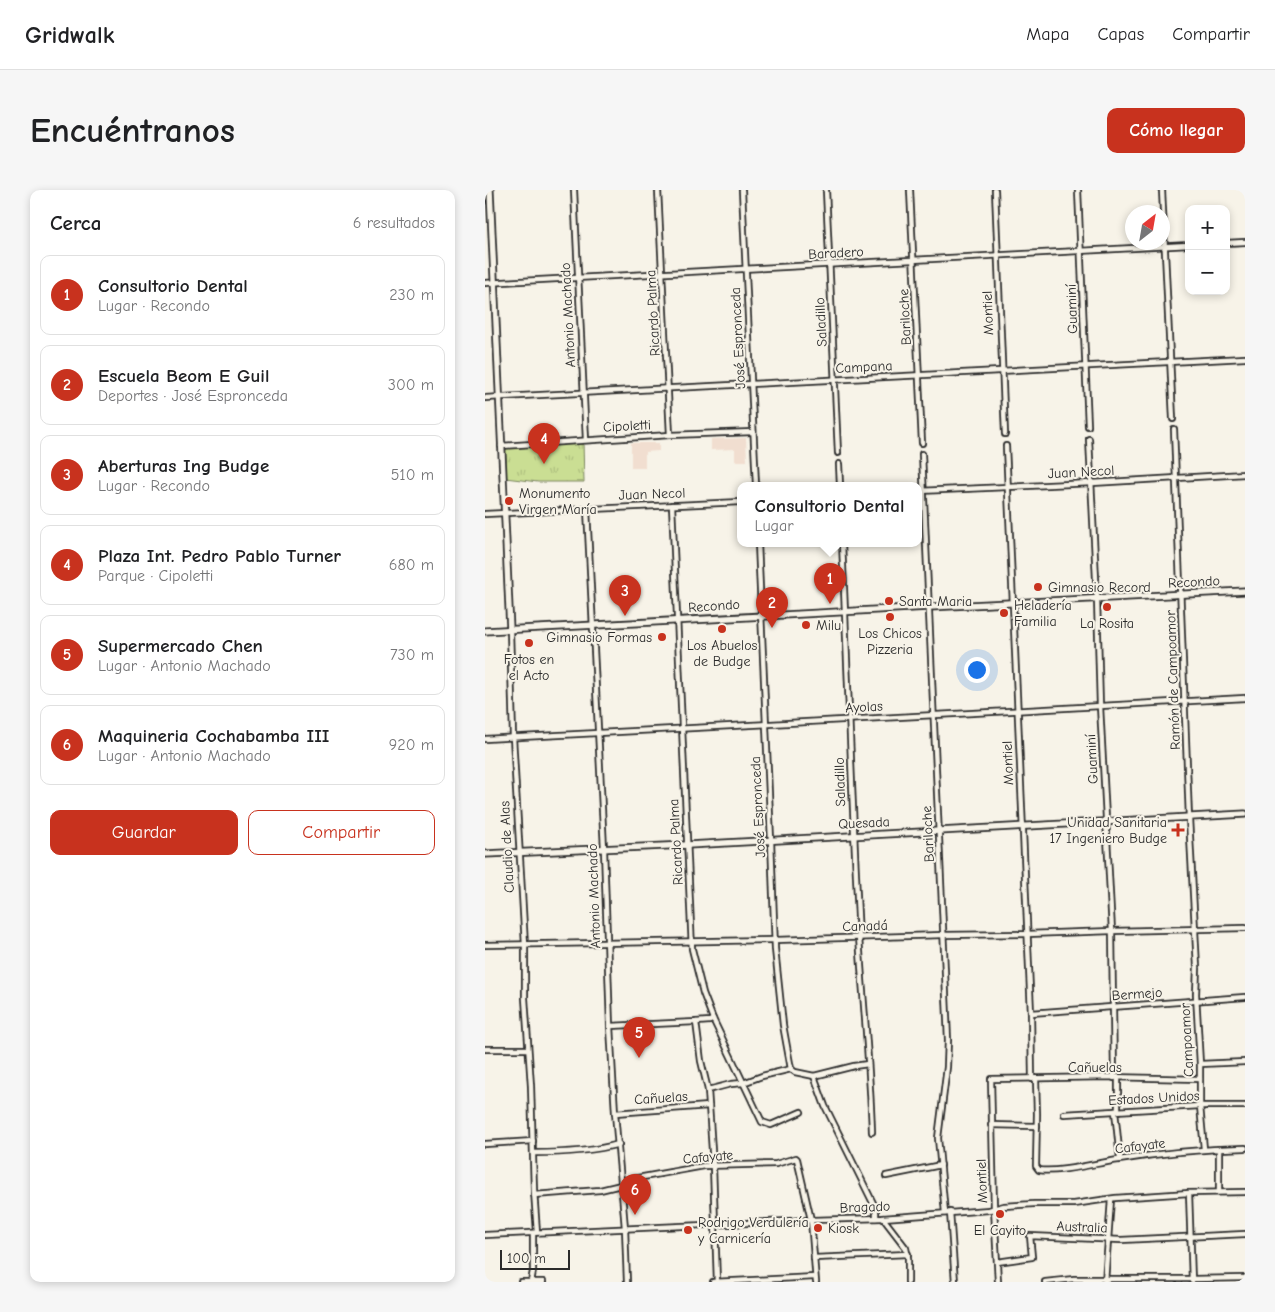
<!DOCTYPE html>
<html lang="es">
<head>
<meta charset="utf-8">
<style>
	body { margin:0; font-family:"Comic Neue",sans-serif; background:#f6f6f6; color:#202124 }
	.controls { position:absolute; right:15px; top:15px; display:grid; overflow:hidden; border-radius:10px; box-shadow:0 2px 8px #0003 }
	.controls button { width:45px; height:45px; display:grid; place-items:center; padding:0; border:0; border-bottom:1px solid #e0e0e0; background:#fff; color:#202124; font:25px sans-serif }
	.compass { position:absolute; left:640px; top:15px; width:45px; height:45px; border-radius:50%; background:#fff; box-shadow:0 2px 8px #0003; rotate:31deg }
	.scale { position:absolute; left:15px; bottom:12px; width:70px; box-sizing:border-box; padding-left:5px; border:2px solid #2b2b2b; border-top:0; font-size:14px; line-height:18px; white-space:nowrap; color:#2b2b2b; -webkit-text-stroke:4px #f7f3e8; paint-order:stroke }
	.you { position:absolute; left:491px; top:479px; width:18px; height:18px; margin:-12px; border:4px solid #fff; border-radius:50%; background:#1a73e8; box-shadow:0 0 0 8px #1a73e833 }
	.badge { display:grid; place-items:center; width:32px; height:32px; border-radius:50%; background:#c8321e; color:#fff; font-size:16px; font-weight:700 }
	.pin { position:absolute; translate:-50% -41px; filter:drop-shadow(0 1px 2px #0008) }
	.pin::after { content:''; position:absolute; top:26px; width:18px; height:15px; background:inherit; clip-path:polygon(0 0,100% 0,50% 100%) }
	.popup { position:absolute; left:252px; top:292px; width:185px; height:65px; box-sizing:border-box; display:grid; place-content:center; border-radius:10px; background:#fff; filter:drop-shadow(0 1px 4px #0005); font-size:16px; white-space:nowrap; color:#757577 }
	.popup b { font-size:19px; color:#202124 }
	.popup::after { content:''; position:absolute; left:50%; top:100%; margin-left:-10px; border:10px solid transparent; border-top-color:#fff }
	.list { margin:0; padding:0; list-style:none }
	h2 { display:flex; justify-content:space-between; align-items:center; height:65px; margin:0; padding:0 20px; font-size:21px }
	h2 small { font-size:16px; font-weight:400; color:#757577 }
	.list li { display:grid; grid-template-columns:32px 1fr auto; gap:15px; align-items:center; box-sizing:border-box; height:80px; margin:0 10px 10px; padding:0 10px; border:1px solid #e0e0e0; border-radius:10px }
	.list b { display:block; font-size:19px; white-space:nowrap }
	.list p { margin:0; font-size:16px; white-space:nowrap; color:#757577 }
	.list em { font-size:16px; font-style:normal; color:#757577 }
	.actions { display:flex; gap:10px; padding:15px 20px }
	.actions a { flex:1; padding:11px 0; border:1px solid #c8321e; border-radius:10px; text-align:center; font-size:18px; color:#c8321e }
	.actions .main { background:#c8321e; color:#fff }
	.map { position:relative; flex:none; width:760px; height:1092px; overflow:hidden; border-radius:10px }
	header { display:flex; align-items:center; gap:30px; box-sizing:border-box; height:70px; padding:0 25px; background:#fff; border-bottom:1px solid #e0e0e0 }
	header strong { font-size:24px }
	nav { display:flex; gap:28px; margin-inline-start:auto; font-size:18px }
	.intro { display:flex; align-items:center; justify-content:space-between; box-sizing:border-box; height:120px; padding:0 30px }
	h1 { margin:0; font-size:35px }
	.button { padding:12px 22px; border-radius:10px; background:#c8321e; color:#fff; font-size:18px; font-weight:700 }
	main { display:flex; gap:30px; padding:0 30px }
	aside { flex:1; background:#fff; border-radius:10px; box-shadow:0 2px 8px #0003 }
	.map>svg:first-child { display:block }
	.built { fill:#f1ded0 }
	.park { fill:url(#park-tufts); stroke:#7a845f }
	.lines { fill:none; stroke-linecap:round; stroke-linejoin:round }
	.minor-casing { stroke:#2b2b2b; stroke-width:8 }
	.tertiary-casing { stroke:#2b2b2b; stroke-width:9 }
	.minor { stroke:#f7f3e8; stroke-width:4.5 }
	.tertiary { stroke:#f7f3e8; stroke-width:5.5 }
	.poi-dot { fill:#c8321e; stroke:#f7f3e8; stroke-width:2 }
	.labels { text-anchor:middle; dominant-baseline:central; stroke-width:4; stroke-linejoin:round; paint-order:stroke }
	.street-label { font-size:14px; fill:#2b2b2b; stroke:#f7f3e8 }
	.poi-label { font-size:14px; fill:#2b2b2b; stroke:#f7f3e8; text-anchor:start }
</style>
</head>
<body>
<header>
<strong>Gridwalk</strong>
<nav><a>Mapa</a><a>Capas</a><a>Compartir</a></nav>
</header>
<div class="intro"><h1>Encuéntranos</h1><a class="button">Cómo llegar</a></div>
<main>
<aside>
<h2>Cerca<small>6 resultados</small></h2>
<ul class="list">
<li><span class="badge">1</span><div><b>Consultorio Dental</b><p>Lugar · Recondo</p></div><em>230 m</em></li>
<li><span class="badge">2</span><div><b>Escuela Beom E Guil</b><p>Deportes · José Espronceda</p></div><em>300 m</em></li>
<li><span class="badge">3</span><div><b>Aberturas Ing Budge</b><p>Lugar · Recondo</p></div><em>510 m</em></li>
<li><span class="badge">4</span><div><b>Plaza Int. Pedro Pablo Turner</b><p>Parque · Cipoletti</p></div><em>680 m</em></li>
<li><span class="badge">5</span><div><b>Supermercado Chen</b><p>Lugar · Antonio Machado</p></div><em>730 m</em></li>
<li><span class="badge">6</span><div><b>Maquineria Cochabamba III</b><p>Lugar · Antonio Machado</p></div><em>920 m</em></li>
</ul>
<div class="actions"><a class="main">Guardar</a><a>Compartir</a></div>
</aside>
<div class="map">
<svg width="760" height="1092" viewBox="0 0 760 1092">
	<defs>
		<pattern id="park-tufts" width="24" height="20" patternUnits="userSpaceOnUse" patternTransform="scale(1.25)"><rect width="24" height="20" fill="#cade93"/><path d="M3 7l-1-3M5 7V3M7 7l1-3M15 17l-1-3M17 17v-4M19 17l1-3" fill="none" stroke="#aebf7f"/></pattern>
	</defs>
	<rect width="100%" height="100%" fill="#f7f3e8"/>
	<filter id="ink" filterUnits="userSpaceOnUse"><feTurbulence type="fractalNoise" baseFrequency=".02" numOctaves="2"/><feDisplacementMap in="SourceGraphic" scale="10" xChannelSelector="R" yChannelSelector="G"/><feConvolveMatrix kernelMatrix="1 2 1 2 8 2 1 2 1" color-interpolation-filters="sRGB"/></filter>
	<g filter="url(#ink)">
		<!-- built -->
		<g class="built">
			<path d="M261 248 262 271H250V259L226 260V249Z"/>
			<path d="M146 253H174V261L160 262V278H146Z"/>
		</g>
		<!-- park -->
		<path class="park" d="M98 252 99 292H53L20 288 18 258Z"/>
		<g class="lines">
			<!-- minor casing -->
			<g class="minor-casing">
				<g id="minor">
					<path d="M89 0 101 250"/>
					<path d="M173 0 185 245"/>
					<path d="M257 0 271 295"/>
					<path d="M341 0 353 263"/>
					<path d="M425 0 437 253"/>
					<path d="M510 0 520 244"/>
					<path d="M593 0 603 236"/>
					<path d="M677 0 688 229"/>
					<path d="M741 53 760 52"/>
					<path d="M0 93 704 55"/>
					<path d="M0 208 760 168"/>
					<path d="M689 239 704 628 712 777 711 804 715 874V916L719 959"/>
					<path d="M604 249 612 409 615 516 627 741 629 888"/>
					<path d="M16 256 185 245 268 242"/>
					<path d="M521 256 546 823 547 889"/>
					<path d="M437 264 463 850 462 877 453 948 460 1023"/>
					<path d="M354 274 355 295"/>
					<path d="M434 301 607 293 760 284"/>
					<path d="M187 315 207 759 218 803 228 829 277 932 286 935 316 922"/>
					<path d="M102 319 119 659 125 836 130 923 140 1038 142 1092"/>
					<path d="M0 324 256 312"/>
					<path d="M273 353 286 650 290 759 298 835 306 879"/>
					<path d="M357 353C363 484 367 615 374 746 378 812 385 877 387 942"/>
					<path d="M25 440 28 547 40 755V808L46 896 49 1001 52 1042"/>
					<path d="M0 549C253 536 507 522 760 508"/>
					<path d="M0 755 290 750 458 745 542 744 627 741 760 738"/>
					<path d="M546 823 760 807"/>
					<path d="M211 832 216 871 223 900 228 976 232 1092"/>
					<path d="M125 836 211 832 225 831 228 829"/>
					<path d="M0 859H43"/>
					<path d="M715 874 760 872"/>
					<path d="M329 886 340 916 391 1019V1028"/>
					<path d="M633 888V921"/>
					<path d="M551 889 552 924 551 976 554 980C575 983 611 973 634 970 676 963 718 959 760 958"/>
					<path d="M223 900 246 894 258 893 277 886 306 879 310 882 329 886 369 876 383 874"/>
					<path d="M630 921 635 969"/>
					<path d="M130 923 224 916"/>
					<path d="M579 924 715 916H760"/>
					<path d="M506 935 552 936"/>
					<path d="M0 954 48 951"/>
					<path d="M734 959V1002"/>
					<path d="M48 963C76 963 106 962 134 954"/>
					<path d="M401 986 456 975"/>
					<path d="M136 991 219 976 291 974 311 968 312 969 326 1030 331 1092"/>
					<path d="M704 1003 707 1091"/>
					<path d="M49 1005 115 1000 136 995"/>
					<path d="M465 1022 470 1092"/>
					<path d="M398 1028 421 1058 423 1068V1092"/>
					<path d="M0 1045 326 1030 398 1028 504 1020 519 1016 549 1014H589L630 1008 704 1003 760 1002"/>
					<path d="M329 1068 423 1064"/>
					<path d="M512 1072 547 1067 545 1046 636 1050 760 1044"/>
					<path d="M36 1092H58"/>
					<path d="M46 1092 48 1081V1043"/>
					<path d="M228 1092 330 1087"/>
					<path d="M513 1092 509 1018 506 889 623 887 715 889"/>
					<path d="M560 1092 589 1089H707L760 1088"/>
					<path d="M620 1092 626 1009"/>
				</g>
			</g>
			<!-- tertiary casing -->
			<g class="tertiary-casing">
				<g id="tertiary">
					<path d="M5 0 25 440"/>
					<path d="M0 441 445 417 760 401"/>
					<path d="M0 664 203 655 760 624"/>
				</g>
			</g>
			<!-- minor -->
			<use href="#minor" class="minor"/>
			<!-- tertiary -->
			<use href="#tertiary" class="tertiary"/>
		</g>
	</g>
	<!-- markers -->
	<g class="poi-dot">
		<circle cx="24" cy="311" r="5"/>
		<circle cx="553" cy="397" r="5"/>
		<circle cx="404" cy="411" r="5"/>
		<circle cx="622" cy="417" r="5"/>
		<circle cx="519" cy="423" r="5"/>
		<circle cx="405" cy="427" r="5"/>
		<circle cx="321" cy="435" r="5"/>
		<circle cx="237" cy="439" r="5"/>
		<circle cx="177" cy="447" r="5"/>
		<circle cx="44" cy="453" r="5"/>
		<path d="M690.5 632.5h5v5h5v5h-5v5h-5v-5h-5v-5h5z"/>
		<circle cx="515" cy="1024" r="5"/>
		<circle cx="333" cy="1038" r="5"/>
		<circle cx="203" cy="1040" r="5"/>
	</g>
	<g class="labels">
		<!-- street labels -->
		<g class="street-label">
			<text transform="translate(351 63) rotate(-3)">Baradero</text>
			<text transform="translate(587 119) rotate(-92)">Guaminí</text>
			<text transform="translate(168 123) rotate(-93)">Ricardo Palma</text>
			<text transform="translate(503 123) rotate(-92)">Montiel</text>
			<text transform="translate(83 125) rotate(-93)">Antonio Machado</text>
			<text transform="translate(420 127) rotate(-93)">Bariloche</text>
			<text transform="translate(336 132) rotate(-93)">Saladillo</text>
			<text transform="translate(253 148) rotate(-93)">José Espronceda</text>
			<text transform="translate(379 177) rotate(-3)">Campana</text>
			<text transform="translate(142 236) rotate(-3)">Cipoletti</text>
			<text transform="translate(596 282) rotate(-3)">Juan Necol</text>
			<text transform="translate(167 304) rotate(-2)">Juan Necol</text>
			<text transform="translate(709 392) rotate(-3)">Recondo</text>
			<text transform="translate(229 416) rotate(-4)">Recondo</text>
			<text transform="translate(688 490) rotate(-92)">Ramón de Campoamor</text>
			<text transform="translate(379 517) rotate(-3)">Ayolas</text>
			<text transform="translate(607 569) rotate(-93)">Guaminí</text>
			<text transform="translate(523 573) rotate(-92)">Montiel</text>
			<text transform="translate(355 592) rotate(-92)">Saladillo</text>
			<text transform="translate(273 617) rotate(-93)">José Espronceda</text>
			<text transform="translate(379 633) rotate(-3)">Quesada</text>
			<text transform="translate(443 644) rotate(-93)">Bariloche</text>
			<text transform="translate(191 652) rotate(-93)">Ricardo Palma</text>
			<text transform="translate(22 657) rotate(-93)">Claudio de Alas</text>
			<text transform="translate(109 706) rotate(-92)">Antonio Machado</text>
			<text transform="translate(380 736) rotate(-2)">Canadá</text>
			<text transform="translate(652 804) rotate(-4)">Bermejo</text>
			<text transform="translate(702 850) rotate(-93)">Campoamor</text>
			<text x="610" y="877">Cañuelas</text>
			<text transform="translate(176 908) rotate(-4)">Cañuelas</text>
			<text transform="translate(669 908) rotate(-3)">Estados Unidos</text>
			<text transform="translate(655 956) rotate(-7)">Cafayate</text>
			<text transform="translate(223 967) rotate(-5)">Cafayate</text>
			<text transform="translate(497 991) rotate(-92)">Montiel</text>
			<text transform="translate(380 1017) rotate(-2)">Bragado</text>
			<text transform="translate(597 1037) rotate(2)">Australia</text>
		</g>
		<!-- poi labels -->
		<g class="poi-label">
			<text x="34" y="303">Monumento<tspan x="34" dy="16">Virgen María</tspan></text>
			<text x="563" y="397">Gimnasio Record</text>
			<text x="414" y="411">Santa Maria</text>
			<text x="529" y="415">Heladería<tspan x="529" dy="16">Familia</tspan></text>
			<text x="622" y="433" text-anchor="middle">La Rosita</text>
			<text x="331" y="435">Milu</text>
			<text x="405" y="443" text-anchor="middle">Los Chicos<tspan x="405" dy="16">Pizzeria</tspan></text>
			<text x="167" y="447" text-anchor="end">Gimnasio Formas</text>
			<text x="237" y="455" text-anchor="middle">Los Abuelos<tspan x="237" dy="16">de Budge</tspan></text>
			<text x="44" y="469" text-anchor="middle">Fotos en<tspan x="44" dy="16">el Acto</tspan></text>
			<text x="682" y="632" text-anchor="end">Unidad Sanitaria<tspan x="682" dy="16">17 Ingeniero Budge</tspan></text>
			<text x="213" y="1032">Rodrigo Verdulería<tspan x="213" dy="16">y Carnicería</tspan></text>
			<text x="343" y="1038">Kiosk</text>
			<text x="515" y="1040" text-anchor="middle">El Cayito</text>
		</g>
	</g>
</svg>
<div class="controls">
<button>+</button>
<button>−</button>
</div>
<svg class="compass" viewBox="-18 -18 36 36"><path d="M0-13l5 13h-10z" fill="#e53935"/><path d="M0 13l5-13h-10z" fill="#757577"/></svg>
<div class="scale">100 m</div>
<div class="you"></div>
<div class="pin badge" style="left:345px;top:414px">1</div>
<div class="popup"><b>Consultorio Dental</b>Lugar</div>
<div class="pin badge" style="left:287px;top:438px">2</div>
<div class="pin badge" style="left:140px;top:426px">3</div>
<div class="pin badge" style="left:59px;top:274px">4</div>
<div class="pin badge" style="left:154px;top:868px">5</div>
<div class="pin badge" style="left:150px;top:1025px">6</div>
</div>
</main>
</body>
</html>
